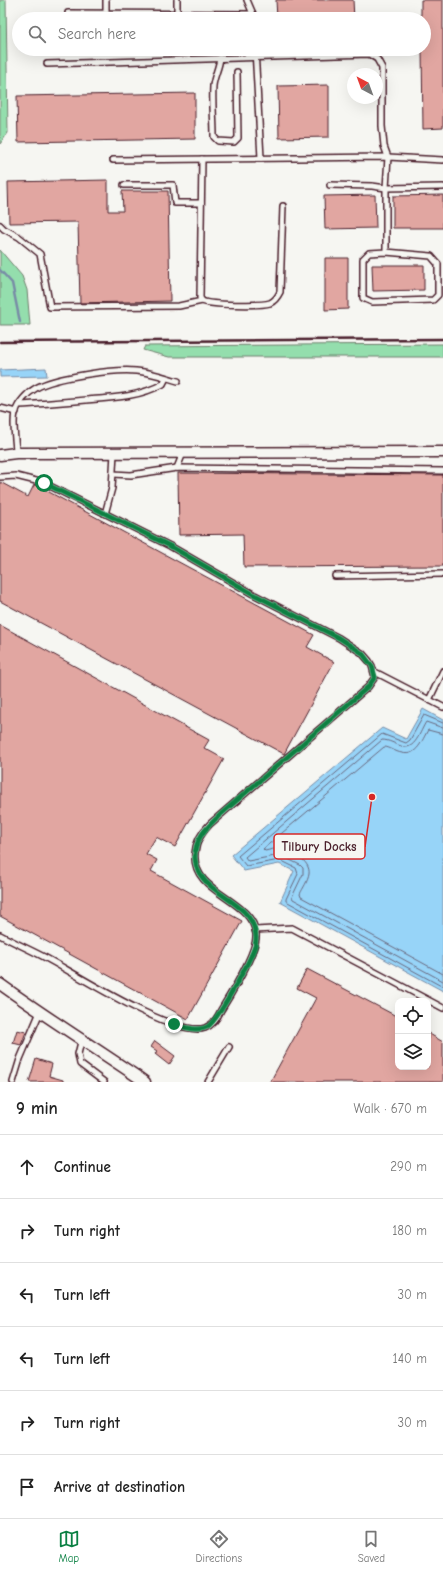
<!DOCTYPE html>
<html lang="en">
<head>
<meta charset="utf-8">
<style>
	body { margin:0; font-family:"Comic Neue",sans-serif; background:#f2f2f2; color:#222 }
	.controls { position:absolute; right:12px; bottom:12px; display:grid; overflow:hidden; border-radius:8px; box-shadow:0 4px 16px #0002 }
	.controls button { width:36px; height:36px; display:grid; place-items:center; padding:0; border:0; border-bottom:1px solid #e0e0e0; background:#fff; color:#222; font:20px sans-serif }
	.compass { position:absolute; left:347px; top:68px; width:36px; height:36px; border-radius:50%; background:#fff; box-shadow:0 4px 16px #0002; rotate:319deg }
	.stop { position:absolute; width:12px; height:12px; margin:-9px; border:3px solid #0b8043; border-radius:50%; background:#fff }
	.stop.end { background:#0b8043; border-color:#fff; box-shadow:0 1px 4px #0008 }
	.list { margin:0; padding:0; list-style:none }
	h2 { display:flex; justify-content:space-between; align-items:center; height:52px; margin:0; padding:0 16px; font-size:17px }
	h2 small { font-size:13px; font-weight:400; color:#767676 }
	.list li { display:grid; grid-template-columns:26px 1fr auto; gap:12px; align-items:center; box-sizing:border-box; height:64px; padding:0 16px; border-top:1px solid #e0e0e0 }
	.list b { display:block; font-size:15px; white-space:nowrap }
	.list em { font-size:13px; font-style:normal; color:#767676 }
	.icon { flex:none; width:22px; height:22px; fill:none; stroke:currentColor; stroke-width:2; stroke-linecap:round; stroke-linejoin:round }
	.map { position:relative; flex:none; width:443px; height:1082px; overflow:hidden }
	.search { position:absolute; background:#fff; box-shadow:0 4px 16px #0002; left:12px; right:12px; top:12px; height:44px; display:flex; align-items:center; gap:10px; box-sizing:border-box; padding:0 14px; border-radius:22px; color:#767676; font-size:15px }
	.sheet { height:436px; background:#fff }
	nav { display:flex; justify-content:space-around; align-items:center; box-sizing:border-box; height:56px; border-top:1px solid #e0e0e0; background:#fff; font-size:11px; color:#767676 }
	nav a { display:grid; justify-items:center; gap:2px }
	nav .on { color:#0b8043 }
	.map>svg:first-child { display:block }
	.green { fill:#94dead; stroke:#6f7e6c }
	.water { fill:#97d4f8; stroke:#788ca6 }
	.lines { fill:none; stroke-linecap:round; stroke-linejoin:round }
	.shore { stroke:#69677d; stroke-width:1 }
	.stream { stroke:#788ca6; stroke-width:2.5 }
	.building { fill:#e1a6a1; stroke:#4a1f2b }
	.service-casing { stroke:#4a1f2b; stroke-width:8 }
	.minor-casing { stroke:#4a1f2b; stroke-width:13 }
	.service { stroke:#f6f6f2; stroke-width:5 }
	.minor { stroke:#f6f6f2; stroke-width:10 }
	.rail { stroke:#4a1f2b; stroke-width:2.5 }
	.route { stroke:#0b8043; stroke-width:5 }
	.leader { fill:none; stroke:#d62828; stroke-width:1.5 }
	.callout-dot { fill:#d62828; stroke:#f6f6f2; stroke-width:1.5 }
	.callout { fill:#f6f6f2; stroke:#d62828; stroke-width:1.5 }
	.callout-label { font-size:13px; text-anchor:middle; font-weight:bold; fill:#4a1f2b }
</style>
</head>
<body>
<div class="map">
<svg width="443" height="1082" viewBox="0 0 443 1082">
	<rect width="100%" height="100%" fill="#f6f6f2"/>
	<filter id="ink" filterUnits="userSpaceOnUse"><feTurbulence type="fractalNoise" baseFrequency=".025" numOctaves="2"/><feDisplacementMap in="SourceGraphic" scale="8" xChannelSelector="R" yChannelSelector="G"/><feConvolveMatrix kernelMatrix="1 2 1 2 8 2 1 2 1" color-interpolation-filters="sRGB"/></filter>
	<g filter="url(#ink)">
		<!-- green -->
		<g class="green">
			<path d="M0 0H6L8 133 0 144Z"/>
			<path d="M0 250 22 276 27 290 30 325H0Z"/>
			<path d="M443 344V357H169L143 350 145 346Z"/>
		</g>
		<!-- water -->
		<g class="water">
			<path d="M46 368 47 376 0 377V370Z"/>
			<path d="M423 709 443 720V991L280 902 294 871 279 864 244 871 231 855 382 728 406 739Z"/>
		</g>
		<g class="lines">
			<!-- shore -->
			<g class="shore">
				<path d="M443 723 424 715 410 740 406 743 382 734 238 856 246 866 280 860 296 868 298 874 286 899V901L443 987"/>
				<path d="M443 728 426 722C420 731 415 752 401 746 395 744 389 740 382 740L245 857 248 861 280 855 300 865 303 868V874L292 897 293 899 443 981"/>
				<path d="M443 734 428 730C422 740 417 757 402 753 395 752 390 747 384 747L263 849 265 851C270 850 275 848 280 849 291 850 311 861 309 874 308 881 303 888 300 894L301 897 443 974"/>
			</g>
			<!-- stream -->
			<path class="stream" d="M0 270 12 283 20 322"/>
		</g>
		<!-- building -->
		<g class="building">
			<path d="M276 0H353L354 19H277Z"/>
			<path d="M421 0H443V128L423 129 422 49H424V19H421Z"/>
			<path d="M329 85V137L279 138 278 86Z"/>
			<path d="M195 93V139L18 142 17 96Z"/>
			<path d="M108 180V211H123L122 191H168L170 301 80 303 78 222 9 223 8 182Z"/>
			<path d="M375 195 376 228 325 229 324 196Z"/>
			<path d="M443 195V228H393V196Z"/>
			<path d="M325 258H348V309L325 310Z"/>
			<path d="M372 265H424V290L373 291Z"/>
			<path d="M178 473 443 475V566L244 567 243 534 179 535Z"/>
			<path d="M0 482 28 497 34 485H36L314 635 307 647 334 662 284 754 0 601Z"/>
			<path d="M0 625 209 740 204 748 224 759 175 847 156 837 146 854 157 860 151 871 242 921 188 1019 0 916Z"/>
			<path d="M307 969 398 1017V1067H428V1033L443 1042V1082H270L316 998 297 988Z"/>
			<path d="M17 1030 26 1032 21 1045 13 1043Z"/>
			<path d="M155 1041 175 1056 169 1065 155 1054 157 1051 151 1047Z"/>
			<path d="M36 1059 52 1064 49 1076 63 1080V1082H29Z"/>
		</g>
		<g class="lines">
			<!-- service casing -->
			<g class="service-casing">
				<g id="service">
					<path d="M177 0V13"/>
					<path d="M247 0 253 14"/>
					<path d="M68 13 253 14V19"/>
					<path d="M106 13V0"/>
					<path d="M255 49 261 158"/>
					<path d="M220 58C219 68 214 76 213 86 212 102 214 120 214 137L218 141 234 142 238 138 237 72"/>
					<path d="M47 64 369 54 377 59 382 68V126L384 146 388 157 386 188V252L369 253 363 259V298L372 302 433 300 438 295V264L431 256 386 252"/>
					<path d="M202 159 200 298 202 301C210 305 260 306 270 303 275 301 278 296 280 292L283 206"/>
					<path d="M113 160 388 157 443 160"/>
					<path d="M124 185H173L175 203H201"/>
					<path d="M330 185 372 186 386 188 443 187"/>
					<path d="M0 225 4 229 19 237 40 254 50 307 179 306 202 301"/>
					<path d="M19 405C41 404 64 402 86 400 113 398 139 397 163 384L166 378"/>
					<path d="M0 408 16 412"/>
					<path d="M16 453C16 441 12 425 15 413 18 403 27 393 36 388 55 377 114 369 136 371 150 372 164 377 178 381"/>
					<path d="M177 468 183 453"/>
					<path d="M113 474 131 475 177 468 443 471"/>
					<path d="M0 477 16 476 44 483 170 546 253 594 339 638 362 653 369 661 372 666 375 677 368 687 210 824C202 832 196 841 195 853 191 894 252 898 256 934 258 951 231 994 221 1010 218 1017 213 1025 205 1028 175 1038 76 974 46 958 31 950 15 943 0 935"/>
					<path d="M105 514 112 488 114 453"/>
					<path d="M335 576 443 574"/>
					<path d="M375 672 443 707"/>
					<path d="M429 700 443 671"/>
					<path d="M255 930 292 928 443 1008"/>
					<path d="M82 1038 78 1054 80 1064 104 1082"/>
					<path d="M13 1082 20 1059 40 1012"/>
					<path d="M208 1082 229 1047"/>
				</g>
			</g>
			<!-- minor casing -->
			<g class="minor-casing">
				<g id="minor">
					<path d="M0 455 16 453 443 452"/>
					<path d="M0 984C47 1018 97 1049 145 1082"/>
				</g>
			</g>
			<!-- service -->
			<use href="#service" class="service"/>
			<!-- minor -->
			<use href="#minor" class="minor"/>
			<!-- rail -->
			<path class="rail" d="M0 342 443 339"/>
		</g>
	</g>
	<g class="lines" filter="url(#ink)">
		<!-- route -->
		<path class="route" d="M44 483 170 546 253 594 339 638 362 653 372 666 375 677 368 687 220 815C207 827 194 839 195 858 197 894 248 898 255 931 257 936 256 941 255 946 251 959 218 1021 207 1027 198 1032 184 1027 174 1024"/>
	</g>
	<!-- callouts -->
	<path class="leader" d="M372 797L365 847"/>
	<circle class="callout-dot" cx="372" cy="797" r="4"/>
	<rect class="callout" x="274" y="834" width="91" height="25" rx="4"/>
	<g class="callout-label">
		<text x="319" y="851">Tilbury Docks</text>
	</g>
</svg>
<div class="controls">
<button><svg class="icon" aria-label="locate" viewBox="0 0 24 24"><circle cx="12" cy="12" r="6"/><path d="M12 2v4M12 18v4M2 12h4M18 12h4"/></svg></button>
<button><svg class="icon" aria-label="layers" viewBox="0 0 24 24"><path d="M12 4l9 5-9 5-9-5zM3 14l9 5 9-5"/></svg></button>
</div>
<svg class="compass" viewBox="-18 -18 36 36"><path d="M0-13l5 13h-10z" fill="#e53935"/><path d="M0 13l5-13h-10z" fill="#767676"/></svg>
<div class="stop" style="left:44px;top:483px"></div>
<div class="stop end" style="left:174px;top:1024px"></div>
<div class="search"><svg class="icon" aria-label="search" viewBox="0 0 24 24"><circle cx="10" cy="10" r="6"/><path d="M15 15l6 6"/></svg>Search here</div>
</div>
<section class="sheet">
<h2>9 min<small>Walk · 670 m</small></h2>
<ul class="list">
<li><svg class="icon" aria-label="ahead" viewBox="0 0 24 24"><path d="M12 20V5M6 11l6-6 6 6"/></svg><div><b>Continue</b></div><em>290 m</em></li>
<li><svg class="icon" aria-label="right" viewBox="0 0 24 24"><path d="M7 20v-9h11M14 6l5 5-5 5"/></svg><div><b>Turn right</b></div><em>180 m</em></li>
<li><svg class="icon" aria-label="left" viewBox="0 0 24 24"><path d="M17 20v-9H6M10 6l-5 5 5 5"/></svg><div><b>Turn left</b></div><em>30 m</em></li>
<li><svg class="icon" aria-label="left" viewBox="0 0 24 24"><path d="M17 20v-9H6M10 6l-5 5 5 5"/></svg><div><b>Turn left</b></div><em>140 m</em></li>
<li><svg class="icon" aria-label="right" viewBox="0 0 24 24"><path d="M7 20v-9h11M14 6l5 5-5 5"/></svg><div><b>Turn right</b></div><em>30 m</em></li>
<li><svg class="icon" aria-label="arrive" viewBox="0 0 24 24"><path d="M6 21V4h12l-3 4 3 4H6"/></svg><div><b>Arrive at destination</b></div></li>
</ul>
</section>
<nav>
<a class="on"><svg class="icon" aria-label="map" viewBox="0 0 24 24"><path d="M3 6l6-2 6 2 6-2v14l-6 2-6-2-6 2zM9 4v14M15 6v14"/></svg>Map</a>
<a><svg class="icon" aria-label="directions" viewBox="0 0 24 24"><path d="M12 3l9 9-9 9-9-9zM9 14v-3h6M13 9l2 2-2 2"/></svg>Directions</a>
<a><svg class="icon" aria-label="saved" viewBox="0 0 24 24"><path d="M7 4h10v16l-5-4-5 4z"/></svg>Saved</a>
</nav>
</body>
</html>
